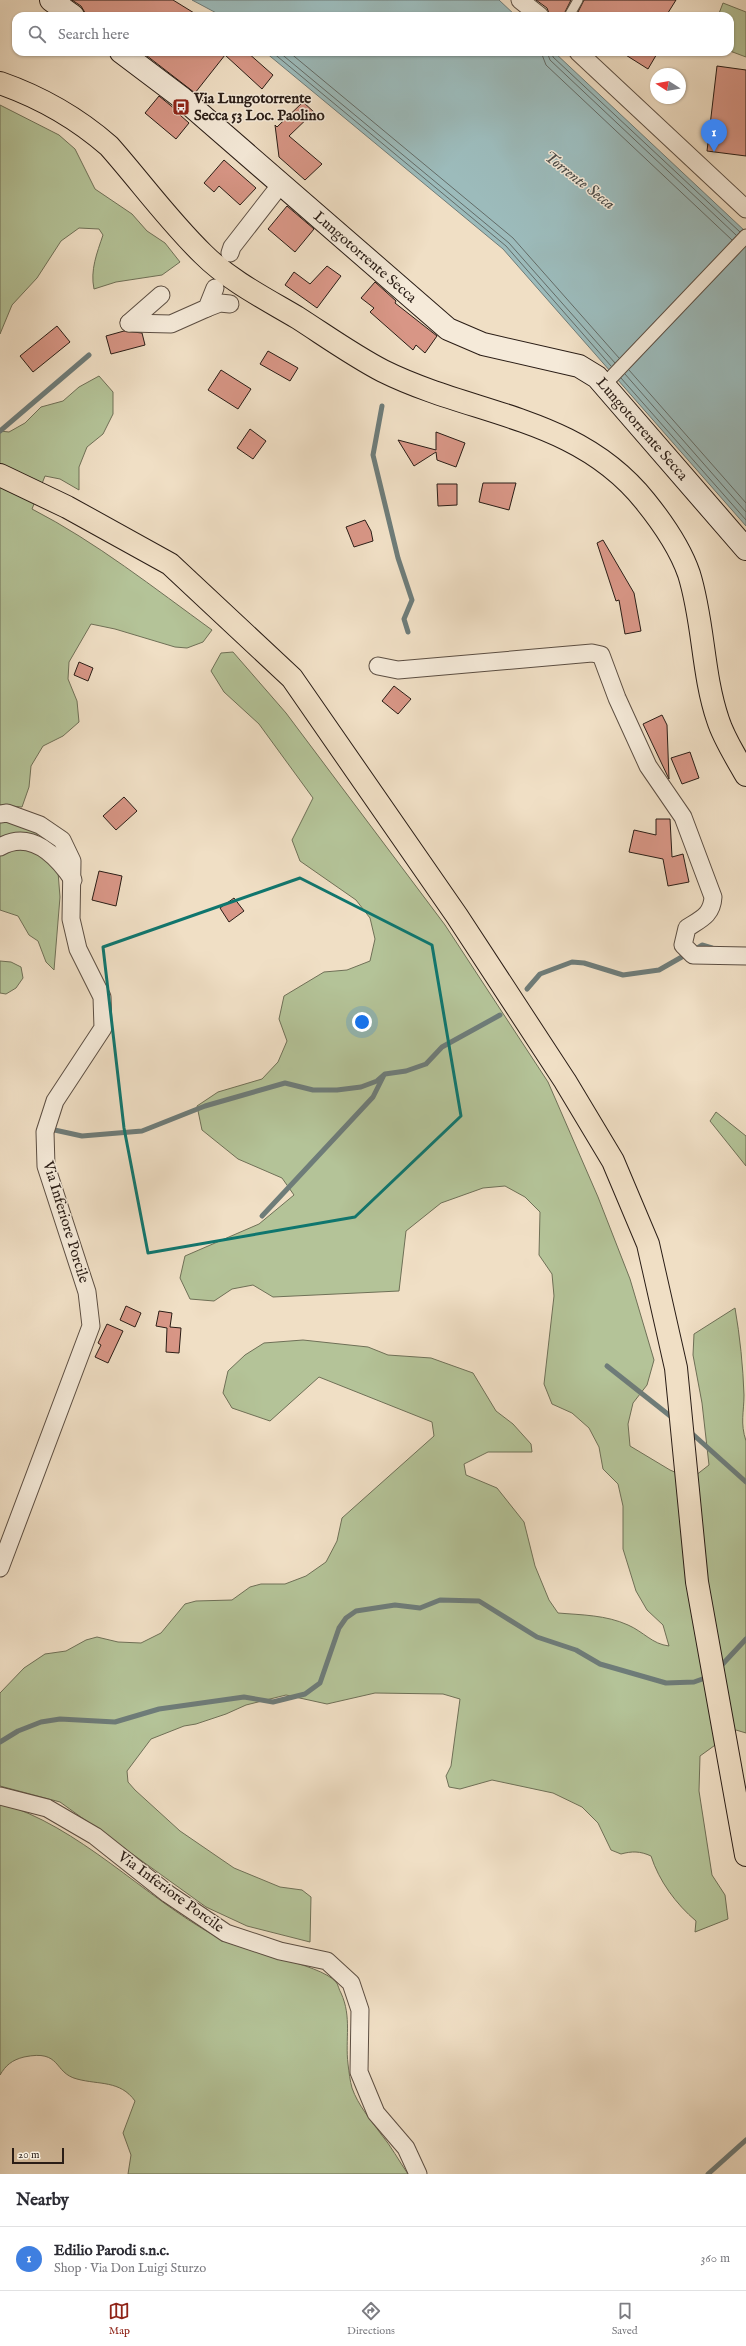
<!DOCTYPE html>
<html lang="en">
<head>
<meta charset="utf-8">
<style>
	body { margin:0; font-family:"IM FELL English",serif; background:#f7f7f7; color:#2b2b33 }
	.compass { position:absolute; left:650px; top:68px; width:36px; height:36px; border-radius:50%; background:#fff; box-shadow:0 1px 3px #0004; rotate:281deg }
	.scale { position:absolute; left:12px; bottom:10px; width:52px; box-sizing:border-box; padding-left:4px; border:2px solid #2a1d16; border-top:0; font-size:11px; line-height:14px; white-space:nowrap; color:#2a1d16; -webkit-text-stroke:3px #f5ead9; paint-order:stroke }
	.you { position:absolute; left:362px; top:1022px; width:14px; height:14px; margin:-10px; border:3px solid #fff; border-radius:50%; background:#1a73e8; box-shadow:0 0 0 6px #1a73e833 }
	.badge { display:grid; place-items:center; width:26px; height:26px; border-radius:50%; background:#8f2418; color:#fff; font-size:13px; font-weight:700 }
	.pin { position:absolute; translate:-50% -33px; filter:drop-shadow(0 1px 2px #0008) }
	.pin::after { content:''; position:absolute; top:21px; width:14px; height:12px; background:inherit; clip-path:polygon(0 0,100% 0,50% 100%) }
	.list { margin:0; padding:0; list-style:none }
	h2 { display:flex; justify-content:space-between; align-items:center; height:52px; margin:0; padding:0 16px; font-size:17px }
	h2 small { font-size:13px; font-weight:400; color:#7c7c81 }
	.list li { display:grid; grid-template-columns:26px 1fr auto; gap:12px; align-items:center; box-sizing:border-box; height:64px; padding:0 16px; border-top:1px solid #e1e1e2 }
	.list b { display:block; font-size:15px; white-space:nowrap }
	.list p { margin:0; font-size:13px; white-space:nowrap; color:#7c7c81 }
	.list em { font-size:13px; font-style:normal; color:#7c7c81 }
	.icon { flex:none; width:22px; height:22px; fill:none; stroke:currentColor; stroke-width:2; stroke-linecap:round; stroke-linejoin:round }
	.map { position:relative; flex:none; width:746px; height:2174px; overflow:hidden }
	.search { position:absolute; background:#fff; box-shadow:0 1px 3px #0004; left:12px; right:12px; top:12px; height:44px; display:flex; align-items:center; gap:10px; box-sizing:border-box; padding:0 14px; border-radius:12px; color:#7c7c81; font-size:15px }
	.sheet { height:116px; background:#fff }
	nav { display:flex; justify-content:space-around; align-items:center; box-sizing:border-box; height:56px; border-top:1px solid #e1e1e2; background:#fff; font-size:11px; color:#7c7c81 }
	nav a { display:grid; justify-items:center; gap:2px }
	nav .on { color:#8f2418 }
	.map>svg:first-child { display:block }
	.green { fill:#b4c398; stroke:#6f7057 }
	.water { fill:#9cbbbb; stroke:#6e7c79 }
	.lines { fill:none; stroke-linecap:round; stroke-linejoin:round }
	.shore { stroke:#636c68; stroke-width:1 }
	.stream { stroke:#6e7c79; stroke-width:5 }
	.building { fill:#d89686; stroke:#2a1d16 }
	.service-casing { stroke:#5c4e42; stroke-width:11 }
	.pedestrian-casing { stroke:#5c4e42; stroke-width:15 }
	.minor-casing { stroke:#5c4e42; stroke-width:19 }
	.secondary-casing { stroke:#2a1d16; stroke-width:24 }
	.motorway-casing { stroke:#2a1d16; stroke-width:24 }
	.service { stroke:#f5ead9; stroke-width:9 }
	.pedestrian { stroke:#f5ead9; stroke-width:13 }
	.minor { stroke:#f5ead9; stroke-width:17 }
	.secondary { stroke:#f5ead9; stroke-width:22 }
	.motorway { stroke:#f0dfc5; stroke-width:22 }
	.marked { fill:none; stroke:#0f766e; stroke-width:3; stroke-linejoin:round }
	.labels { text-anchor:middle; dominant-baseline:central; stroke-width:3; stroke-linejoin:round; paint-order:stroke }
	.poi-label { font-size:15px; font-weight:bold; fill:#2a1d16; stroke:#f5ead9; text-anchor:start }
	.street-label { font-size:15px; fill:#2a1d16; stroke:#f5ead9 }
	.water-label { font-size:16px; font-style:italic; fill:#4c4c48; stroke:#f5ead9 }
</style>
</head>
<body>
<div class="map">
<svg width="746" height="2174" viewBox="0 0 746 2174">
	<rect width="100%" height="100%" fill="#f0dfc5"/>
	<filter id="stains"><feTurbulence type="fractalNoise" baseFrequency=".005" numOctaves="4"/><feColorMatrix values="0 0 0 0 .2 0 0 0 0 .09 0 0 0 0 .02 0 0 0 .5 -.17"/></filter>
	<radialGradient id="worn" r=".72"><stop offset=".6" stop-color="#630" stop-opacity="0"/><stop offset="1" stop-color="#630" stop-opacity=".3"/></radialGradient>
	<!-- green -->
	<g class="green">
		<path d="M723 3 746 12V57L730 51V16H718Z"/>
		<path d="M0 105 59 135 75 149 95 189 132 214 147 231 165 243 180 262 162 275 116 282 94 289C90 270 97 253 103 235L99 229 79 228 61 241 37 278 12 305 0 334Z"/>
		<path d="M99 376 113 392V414L103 434 87 447 79 467V490L60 479 45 476 32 509C96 542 154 588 212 630L203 642 187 648 175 647 115 629 91 624 69 662 68 679 77 701 79 722 63 736 43 746 31 766 29 787 22 807 0 805V431L9 432 25 423 41 407 63 401 79 387Z"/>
		<path d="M233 652 286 713 445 925 548 1082 598 1197 630 1279 654 1360 647 1385 633 1403 628 1424 630 1446 670 1470 691 1479 709 1465 702 1403 693 1355 694 1334 735 1308C740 1337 743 1366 744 1395 744 1412 740 1423 746 1441V1733L736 1730 700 1756 699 1791 712 1875 725 1895 728 1919 695 1932 696 1921C676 1904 659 1881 651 1856 640 1851 632 1851 621 1854L611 1850 598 1823 582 1807 553 1793 492 1780 460 1789 449 1787 446 1776 451 1766 460 1699 443 1694 375 1693 327 1704 286 1695 246 1705 226 1714 196 1724 184 1726 151 1739 127 1771 128 1782 135 1790 180 1831 234 1868 280 1887 302 1890 311 1897 310 1942 247 1926 206 1907 60 1802 0 1786V1693L24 1668 45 1654 66 1651 86 1640 97 1637 118 1642 141 1643 161 1633 185 1604 196 1601 232 1600 250 1587 261 1584H285L306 1576 326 1562 337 1541 342 1518 434 1436 432 1422 319 1377 270 1421 232 1408 223 1393 228 1371 245 1355 264 1343 303 1340 368 1347 388 1355 431 1358 473 1373 496 1411 513 1424 531 1444 532 1452H488L464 1464 466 1475 497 1488 524 1522 535 1566 549 1600 558 1613C582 1615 606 1615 628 1625 644 1632 652 1644 669 1646L663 1625 647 1610 636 1591 623 1549V1506L618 1484 603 1469 599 1447 589 1428 572 1413 552 1404 544 1384 554 1296 552 1274 539 1255 540 1212 525 1197 505 1186 483 1188 441 1203 406 1231 399 1291 273 1297 253 1285 232 1289 214 1301 190 1299 180 1278 185 1256 259 1224 294 1195 282 1178 238 1159 202 1130 197 1106 218 1092 262 1079 278 1062 287 1041 279 1019 284 996 324 972 347 970 370 961 375 939 370 918 356 900 300 861 292 840 313 798 259 724 224 692 211 671 221 653Z"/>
		<path d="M0 819 37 827V848L58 872 60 897 54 970 46 962 38 941 29 935 18 916 0 910Z"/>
		<path d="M0 961 11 962 21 967 23 978 16 988 6 994 0 993Z"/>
		<path d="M716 1112 746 1136V1166L710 1121Z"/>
		<path d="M0 1803C79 1826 143 1896 215 1936 242 1952 319 1963 336 1982 338 1984 339 1990 341 1993 352 2017 345 2039 348 2064 349 2072 350 2081 352 2088 358 2105 370 2119 381 2134 391 2146 399 2161 408 2174H128L131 2155 123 2133 135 2101C120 2080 99 2085 77 2079 53 2073 62 2049 24 2057 12 2060 6 2065 0 2075Z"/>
	</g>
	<!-- water -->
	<g class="water">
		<path d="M192 0H499L516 16H222Z"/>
		<path d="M265 52H554L746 232V526L503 249Z"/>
	</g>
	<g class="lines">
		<!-- shore -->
		<g class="shore">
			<path d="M272 52 506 246 611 366"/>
			<path d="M279 52 509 243 615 363"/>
			<path d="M289 52 513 238 619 358"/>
			<path d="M541 52 546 65 732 240"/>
			<path d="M547 52 550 60 736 235"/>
			<path d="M552 52 553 57 740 232"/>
			<path d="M629 370 746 503"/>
			<path d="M625 374 746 512"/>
			<path d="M621 378 746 520"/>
		</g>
		<!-- stream -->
		<g class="stream">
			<path d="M382 406 373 455 398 558 412 600 404 619 408 632"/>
			<path d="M0 431 89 355"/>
			<path d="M694 950 702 945 712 948"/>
			<path d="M527 989 540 974 572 962 584 963 623 975 659 970 687 954"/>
			<path d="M50 1129 82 1136 142 1131 205 1106 285 1083 313 1090H337L361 1087 377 1081 385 1074 406 1071 426 1064 442 1047 500 1015"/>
			<path d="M262 1216 373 1097 383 1077"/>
			<path d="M607 1366 674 1419"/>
			<path d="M688 1430 746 1482"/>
			<path d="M719 1668 746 1639"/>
			<path d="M0 1742 18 1731 41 1722 60 1719 115 1722 159 1709 244 1697 273 1702 305 1694 320 1683 339 1628 346 1618 356 1611 395 1605 420 1608 440 1600 479 1601 537 1637 576 1650 600 1664 666 1683 694 1682 708 1677"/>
			<path d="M708 2174 746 2140"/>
		</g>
	</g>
	<!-- building -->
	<g class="building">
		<path d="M72 0H173L199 16H87L81 6Z"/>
		<path d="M536 0H571L563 16H550L547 8Z"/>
		<path d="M584 0H676L666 16H576Z"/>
		<path d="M142 52H247L273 75 262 89 225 55 195 93Z"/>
		<path d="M621 52H658L648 69Z"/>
		<path d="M717 66 746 70V156L707 151Z"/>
		<path d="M159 96 181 114 180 115 189 123 176 139 145 113Z"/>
		<path d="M303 102 314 112 289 136 322 164 305 180 279 157 275 125 277 127Z"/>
		<path d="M224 160 256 188 240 205 219 186 214 192 204 183Z"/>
		<path d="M287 206 314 229 295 252 268 229Z"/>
		<path d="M327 266 341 276 317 308 285 285 294 272 310 284Z"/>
		<path d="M375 282 396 301 395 303 437 336 425 353 416 345 413 350 370 312 374 308 361 298Z"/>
		<path d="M57 326 70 342 33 372 20 356Z"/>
		<path d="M124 331 142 333 145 345 111 354 106 336Z"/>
		<path d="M268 351 298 368 290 381 260 364Z"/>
		<path d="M221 370 251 389 238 409 208 390Z"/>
		<path d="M250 429 266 441 253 459 237 448Z"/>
		<path d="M436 432 465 443 456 467 437 460 436 452 414 466 398 440 436 450Z"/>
		<path d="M483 483H516L509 510 479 502Z"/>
		<path d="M437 484H457V505L438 506Z"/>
		<path d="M365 520 371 531 373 541 354 547 346 527Z"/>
		<path d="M603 540 634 593 641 631 625 634 619 600 616 601 597 543Z"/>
		<path d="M79 662 93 668 88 681 74 675Z"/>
		<path d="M394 686 411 699 398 714 382 701Z"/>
		<path d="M662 715 667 725 669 779 643 724Z"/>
		<path d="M690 752 699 778 682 784 671 758Z"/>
		<path d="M124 797 137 811 116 830 103 816Z"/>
		<path d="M656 819H670L672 857 683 854 689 882 668 886 663 859 629 852 634 830 656 835Z"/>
		<path d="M99 871 122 876 116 906 92 900Z"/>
		<path d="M234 898 244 911 229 922 220 908Z"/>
		<path d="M126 1306 141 1313 135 1327 120 1320Z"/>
		<path d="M159 1311 172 1313 170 1327 181 1328 179 1353 166 1352 167 1328 156 1326Z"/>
		<path d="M107 1324 123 1331 108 1363 95 1357 101 1345 98 1343Z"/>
	</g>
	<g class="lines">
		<!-- service casing -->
		<g class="service-casing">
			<path id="service" d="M569 16 578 0"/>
		</g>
		<!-- pedestrian casing -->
		<g class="pedestrian-casing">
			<path id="pedestrian" d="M604 385 746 236"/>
		</g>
		<!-- minor casing -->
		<g class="minor-casing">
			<g id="minor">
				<path d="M520 0 540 16"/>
				<path d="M578 52 746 209"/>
				<path d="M230 253 232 247 281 184"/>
				<path d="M207 308 220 303 230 304"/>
				<path d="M129 323 171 324 207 308 215 288"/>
				<path d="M129 323 161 295"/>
				<path d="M378 666 398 670 592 653 601 655 617 698 648 766 683 817 713 897C712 915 701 919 687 928L683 945 693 955 746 956"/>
				<path d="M0 814 7 813 40 825 62 840 72 861 71 919 78 949 102 997 103 1028 55 1101 45 1132 46 1166 87 1292 91 1326 0 1568"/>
				<path d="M0 847C31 829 57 856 73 880"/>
				<path d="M0 1796 47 1808 95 1836 168 1894 226 1933 280 1951 327 1961 351 1983 360 2010 359 2072 376 2113 406 2148 418 2174"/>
			</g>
		</g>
		<!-- secondary casing -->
		<g class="secondary-casing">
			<g id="secondary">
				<path d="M51 0 73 16"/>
				<path d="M121 52 182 98 448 329 483 344 579 366 597 377 746 549"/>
			</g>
		</g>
		<!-- motorway casing -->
		<g class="motorway-casing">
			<g id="motorway">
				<path d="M0 83C40 97 77 118 109 146 140 181 169 221 203 254 230 281 266 299 298 318 326 336 354 356 383 371 474 416 577 416 645 501 662 522 680 548 689 574 704 622 702 673 718 720 724 739 736 757 746 775"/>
				<path d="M0 475 67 507 170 564 292 678 457 916 565 1081 613 1161 648 1244 676 1368 697 1582 746 1855"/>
			</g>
		</g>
		<!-- service -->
		<use href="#service" class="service"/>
		<!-- pedestrian -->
		<use href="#pedestrian" class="pedestrian"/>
		<!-- minor -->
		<use href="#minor" class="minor"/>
		<!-- secondary -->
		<use href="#secondary" class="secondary"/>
		<!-- motorway -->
		<use href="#motorway" class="motorway"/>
	</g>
	<!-- marked area -->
	<path class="marked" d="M300 878 432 945 461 1116 355 1217 148 1253 124 1128 103 947Z"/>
	<!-- icons -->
	<defs>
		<g id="bus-square" transform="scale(0.9)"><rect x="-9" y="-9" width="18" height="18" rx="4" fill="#8f2418" stroke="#f5ead9"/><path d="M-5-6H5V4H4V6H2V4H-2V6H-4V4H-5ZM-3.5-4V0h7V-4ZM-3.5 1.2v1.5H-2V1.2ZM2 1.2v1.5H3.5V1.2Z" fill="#fff"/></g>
	</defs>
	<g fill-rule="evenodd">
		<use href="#bus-square" x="181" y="107"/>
	</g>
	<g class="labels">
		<!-- poi labels -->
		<g class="poi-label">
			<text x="194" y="98">Via Lungotorrente<tspan x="194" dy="17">Secca 53 Loc. Paolino</tspan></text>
		</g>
		<!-- street labels -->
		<g class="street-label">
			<text transform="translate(365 257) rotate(41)">Lungotorrente Secca</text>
			<text transform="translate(642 429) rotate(49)">Lungotorrente Secca</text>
			<text transform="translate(66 1222) rotate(73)">Via Inferiore Porcile</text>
			<text transform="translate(171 1892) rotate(36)">Via Inferiore Porcile</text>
		</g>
		<!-- water labels -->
		<g class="water-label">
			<text transform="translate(579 181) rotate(38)">Torrente Secca</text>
		</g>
	</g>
	<rect width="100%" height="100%" filter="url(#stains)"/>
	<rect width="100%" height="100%" fill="url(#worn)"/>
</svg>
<svg class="compass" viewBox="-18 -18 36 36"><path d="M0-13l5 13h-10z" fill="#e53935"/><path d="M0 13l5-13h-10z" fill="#7c7c81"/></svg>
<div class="scale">20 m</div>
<div class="you"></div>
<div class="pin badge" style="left:714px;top:152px;background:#3f7fe0">1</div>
<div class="search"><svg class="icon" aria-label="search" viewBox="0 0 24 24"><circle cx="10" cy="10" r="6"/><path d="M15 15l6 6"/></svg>Search here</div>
</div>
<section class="sheet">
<h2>Nearby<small></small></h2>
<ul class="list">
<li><span class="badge" style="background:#3f7fe0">1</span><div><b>Edilio Parodi s.n.c.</b><p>Shop · Via Don Luigi Sturzo</p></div><em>360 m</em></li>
</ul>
</section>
<nav>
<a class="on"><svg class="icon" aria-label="map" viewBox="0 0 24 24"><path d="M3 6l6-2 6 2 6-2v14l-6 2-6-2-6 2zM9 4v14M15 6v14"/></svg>Map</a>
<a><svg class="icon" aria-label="directions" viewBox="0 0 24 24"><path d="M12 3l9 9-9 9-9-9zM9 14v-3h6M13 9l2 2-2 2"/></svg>Directions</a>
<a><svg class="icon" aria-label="saved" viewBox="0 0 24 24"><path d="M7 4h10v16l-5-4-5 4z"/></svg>Saved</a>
</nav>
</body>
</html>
